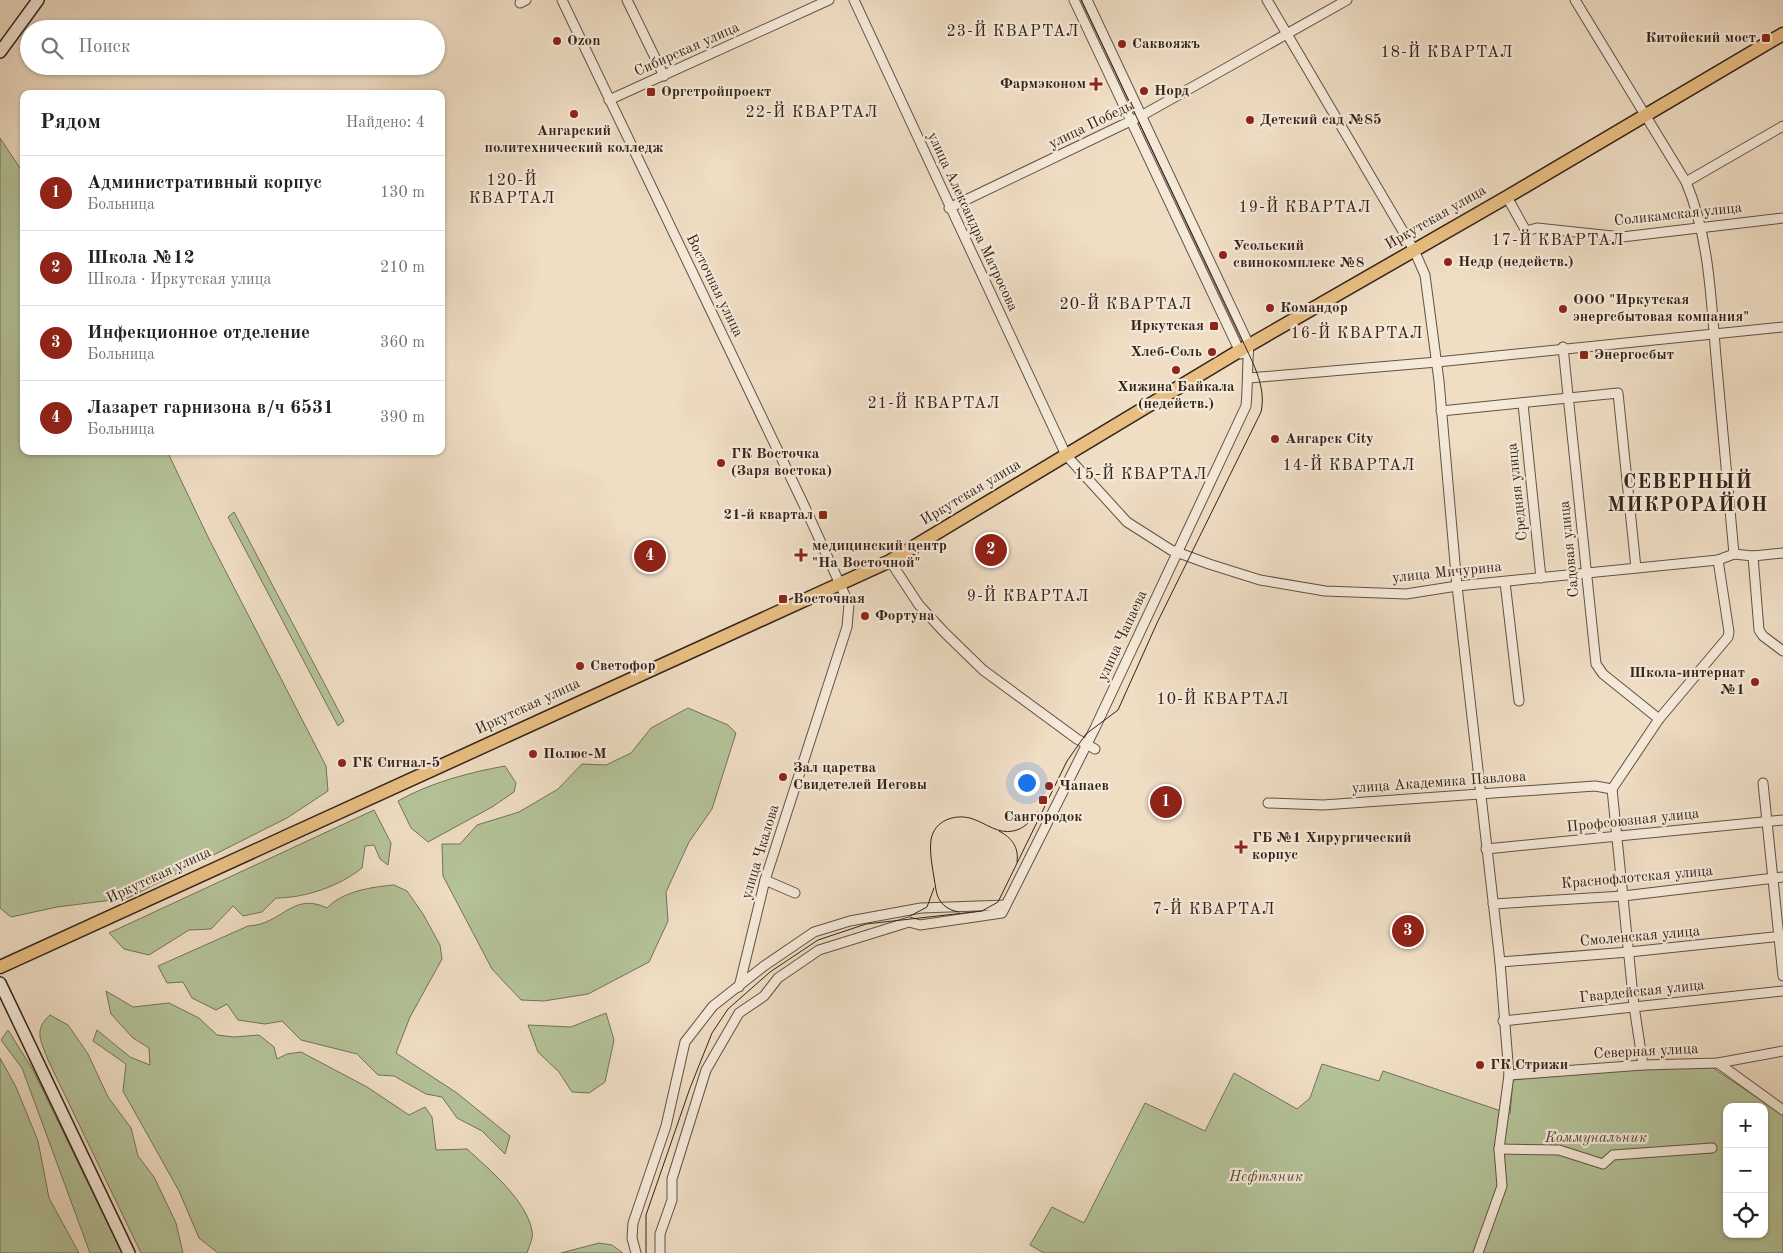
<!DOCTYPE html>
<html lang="ru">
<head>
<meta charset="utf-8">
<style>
	body { margin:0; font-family:"Old Standard TT",serif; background:#f6f6f6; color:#202124 }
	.controls { position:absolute; right:15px; bottom:15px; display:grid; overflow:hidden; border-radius:10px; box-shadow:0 1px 4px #0004 }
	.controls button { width:45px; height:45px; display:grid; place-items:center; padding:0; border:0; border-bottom:1px solid #e0e0e0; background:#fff; color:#202124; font:25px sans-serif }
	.you { position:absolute; left:1026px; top:782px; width:18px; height:18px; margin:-12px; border:4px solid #fff; border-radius:50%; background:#1a73e8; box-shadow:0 0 0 8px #1a73e833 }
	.badge { display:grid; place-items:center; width:32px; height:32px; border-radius:50%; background:#8f2418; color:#fff; font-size:16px; font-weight:700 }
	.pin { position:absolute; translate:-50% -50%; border:2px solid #fff; box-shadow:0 1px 5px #0006 }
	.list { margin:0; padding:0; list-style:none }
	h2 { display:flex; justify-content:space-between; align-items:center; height:65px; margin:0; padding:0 20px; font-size:21px }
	h2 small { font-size:16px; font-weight:400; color:#757577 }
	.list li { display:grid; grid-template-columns:32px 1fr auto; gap:15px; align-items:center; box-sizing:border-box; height:75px; padding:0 20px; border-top:1px solid #e0e0e0 }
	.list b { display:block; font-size:19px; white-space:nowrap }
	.list p { margin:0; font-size:16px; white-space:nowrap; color:#757577 }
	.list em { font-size:16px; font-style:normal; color:#757577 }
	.icon { flex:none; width:28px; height:28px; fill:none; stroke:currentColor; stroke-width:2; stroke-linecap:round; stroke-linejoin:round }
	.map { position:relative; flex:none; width:1783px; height:1253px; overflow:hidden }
	.search { position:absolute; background:#fff; box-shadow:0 1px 4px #0004; left:20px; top:20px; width:425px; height:55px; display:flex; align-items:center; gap:12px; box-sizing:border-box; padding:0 18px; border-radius:28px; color:#757577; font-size:19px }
	.panel { position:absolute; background:#fff; box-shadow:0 1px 4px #0004; left:20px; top:90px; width:425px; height:365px; border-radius:10px }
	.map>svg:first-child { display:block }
	.green { fill:#b4c298; stroke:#747258; fill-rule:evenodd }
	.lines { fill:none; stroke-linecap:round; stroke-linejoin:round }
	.street-casing { stroke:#625244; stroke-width:11 }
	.secondary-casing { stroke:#332319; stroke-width:14 }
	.primary-casing { stroke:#332319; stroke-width:15 }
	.street { stroke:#f5e9d9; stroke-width:9 }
	.secondary { stroke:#f5e9d9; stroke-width:11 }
	.primary { stroke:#e8be82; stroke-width:12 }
	.tram { stroke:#332319; stroke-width:1 }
	.poi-dot { fill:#8f2418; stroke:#f5e9d9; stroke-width:2 }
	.labels { text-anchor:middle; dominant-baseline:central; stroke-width:4.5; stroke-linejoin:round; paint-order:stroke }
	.poi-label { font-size:15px; font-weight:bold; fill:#332319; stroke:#f5e9d9; text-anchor:start }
	.street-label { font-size:15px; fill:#332319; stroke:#f5e9d9 }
	.park-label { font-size:15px; font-style:italic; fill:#534b39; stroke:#f5e9d9 }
	.neighbourhood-label { font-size:16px; letter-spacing:1px; fill:#332319; stroke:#f5e9d9 }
	.district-label { font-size:20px; font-weight:bold; letter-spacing:1px; fill:#332319; stroke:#f5e9d9 }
</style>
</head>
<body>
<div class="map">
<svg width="1783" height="1253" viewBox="0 0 1783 1253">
	<rect width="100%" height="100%" fill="#efddc4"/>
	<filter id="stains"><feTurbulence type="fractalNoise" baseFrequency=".004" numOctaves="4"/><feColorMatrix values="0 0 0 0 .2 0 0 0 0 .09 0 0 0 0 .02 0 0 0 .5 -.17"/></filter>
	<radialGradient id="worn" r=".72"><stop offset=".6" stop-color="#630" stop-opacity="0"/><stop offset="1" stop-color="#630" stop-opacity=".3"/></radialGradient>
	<!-- green -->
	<g class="green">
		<path d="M0 138 24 174V451H167L209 539 326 766 328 791 287 818 128 898 57 907 11 917 0 908Z"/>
		<path d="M234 512 344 721 338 726 228 517Z"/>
		<path d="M688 708 728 725 736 733 712 809 689 842 666 892 668 921 649 962 588 994 544 1001 521 1000 492 969 443 876 442 844H460L477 825 519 812 558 789 582 764 606 765 631 753 651 728Z"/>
		<path d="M505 766 516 783 514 792 492 807 428 842 411 828 398 801C429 783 471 772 505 766Z"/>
		<path d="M374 810 391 843 388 865 380 859 374 845 365 846 362 868C340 886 305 898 276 898L262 912 243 916 233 906 211 929 189 930 149 955 124 949 109 933Z"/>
		<path d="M394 885 407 891 423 914 440 945 442 959 410 1017 396 1053 457 1093 510 1136 505 1154 482 1131 457 1118 442 1097 426 1094 394 1076 378 1075 357 1054 301 1040 282 1021 265 1024 238 1020 227 1004 216 1010 192 998 183 982 167 983 158 966 248 926C282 925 292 891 327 908 343 891 372 887 394 885Z"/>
		<path d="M106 991 133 1007 169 1003 199 1018 217 1035 234 1037 259 1035 274 1047 277 1059 287 1054 301 1052 367 1087 409 1115 425 1107 432 1117 436 1150 467 1149C489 1169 527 1201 532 1231 534 1237 529 1246 527 1253H218L199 1238 179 1191 123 1091 126 1064 93 1041 97 1030 130 1057 150 1065 149 1048 133 1038 111 1014Z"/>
		<path d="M606 1013 614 1040 605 1082 589 1093 572 1092 559 1072 538 1052 528 1025 571 1027Z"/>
		<path d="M50 1015 68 1025 88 1054 108 1097 131 1128 138 1156 154 1177 176 1223 183 1253H141L48 1060C41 1041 33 1030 50 1015Z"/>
		<path d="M8 1030 33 1070 122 1253H90L22 1068 1 1040Z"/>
		<path d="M0 1058 16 1087 38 1141 49 1198 79 1253H0Z"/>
		<path d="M1322 1064 1379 1081 1383 1071 1510 1114 1513 1080 1593 1071 1710 1066 1783 1115V1253H1044L1030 1245 1052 1207 1084 1223 1145 1103 1205 1131 1234 1073 1297 1109 1310 1098ZM1727 1107H1764V1234H1727Z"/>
		<path d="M599 1243 612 1245 623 1253H561Z"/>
	</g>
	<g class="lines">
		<!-- street casing -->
		<g class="street-casing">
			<g id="street">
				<path d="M562 0 802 501 849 604 847 627 765 880 739 987"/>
				<path d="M627 0 664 76"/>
				<path d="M854 0 1066 455 1127 522 1171 550 1209 564 1260 580 1325 591 1406 594 1457 586 1718 560 1734 554 1753 556 1783 553"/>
				<path d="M1074 0 1241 354"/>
				<path d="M1267 0 1414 250 1425 275 1439 381 1457 586 1500 962 1509 1075 1499 1149 1502 1186 1478 1253"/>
				<path d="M1575 0 1686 182C1709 236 1711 298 1716 357 1722 422 1728 488 1734 554"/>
				<path d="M520 3 526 0"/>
				<path d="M609 100 829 0"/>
				<path d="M1686 182 1783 126"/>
				<path d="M1507 197 1526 231 1537 228 1622 237 1783 218"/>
				<path d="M949 208 1141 116 1347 0"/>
				<path d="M1563 347 1596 664 1603 674 1659 719"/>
				<path d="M1249 378 1437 362 1783 327"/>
				<path d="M1523 404 1541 578"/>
				<path d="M1441 411 1618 393 1636 568"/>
				<path d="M1753 556 1759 630 1763 636 1783 651"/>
				<path d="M890 561 919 605 945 633 983 670 1077 739 1095 749"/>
				<path d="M1505 582 1519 701"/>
				<path d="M1763 783 1783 976"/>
				<path d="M1612 789 1634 1006 1643 1065"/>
				<path d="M1612 789 1659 719 1728 637 1729 632 1718 560"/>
				<path d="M1268 803 1323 805 1595 786 1612 789"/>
				<path d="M1486 849 1783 820"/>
				<path d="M765 880 795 893"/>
				<path d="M1493 904 1623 896 1783 877"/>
				<path d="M1500 962 1629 952 1783 936"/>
				<path d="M1503 1021 1783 991"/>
				<path d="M1718 1063 1783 1110"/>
				<path d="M1509 1075 1643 1065 1718 1063 1783 1051"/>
				<path d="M1499 1149 1559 1150 1603 1164 1613 1155 1712 1148"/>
				<path d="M636 1253 632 1238 633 1223 666 1126 685 1042 713 1006 764 966 814 932 850 921 921 908 1006 905"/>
				<path d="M660 1253V1234L672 1200V1179L706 1070 739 1013 764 996 778 978 819 950 909 922 920 925 1002 913 1095 728 1246 406C1248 385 1247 365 1249 345L1087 0"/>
			</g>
		</g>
		<!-- secondary casing -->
		<g class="secondary-casing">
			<g id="secondary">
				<path d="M0 52 38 0"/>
				<path d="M0 983 129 1253"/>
			</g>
		</g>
		<!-- primary casing -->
		<g class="primary-casing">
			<path id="primary" d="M0 967 890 561 1239 351 1507 197 1783 34"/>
		</g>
		<!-- street -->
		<use href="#street" class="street"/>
		<!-- secondary -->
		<use href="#secondary" class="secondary"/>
		<!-- primary -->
		<use href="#primary" class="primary"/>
		<!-- tram -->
		<g class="tram">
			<path d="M999 831C1012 838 1019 847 1017 862"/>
			<path d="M959 912C947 910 938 903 936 890 934 875 929 855 931 840 934 820 956 813 973 819 987 824 998 834 1013 831 1024 829 1031 821 1037 812"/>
			<path d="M910 916 927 907 934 888"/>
			<path d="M646 1253V1215L690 1088 712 1033 728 1009 770 972 818 940 866 924 982 911 998 902 1067 761 1086 734 1118 710 1157 623 1261 412C1267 385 1251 360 1240 335L1081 0"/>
		</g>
	</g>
	<!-- markers -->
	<g class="poi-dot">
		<rect x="1761" y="33" width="10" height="10" rx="2.5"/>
		<circle cx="557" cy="41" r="5"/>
		<circle cx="1122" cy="44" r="5"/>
		<path d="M1093.5 76.5h5v5h5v5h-5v5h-5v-5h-5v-5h5z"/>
		<circle cx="1144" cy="91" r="5"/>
		<rect x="646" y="87" width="10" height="10" rx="2.5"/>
		<circle cx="574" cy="114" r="5"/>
		<circle cx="1250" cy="120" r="5"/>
		<circle cx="1223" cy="255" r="5"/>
		<circle cx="1448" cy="262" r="5"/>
		<circle cx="1270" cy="308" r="5"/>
		<circle cx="1563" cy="309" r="5"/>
		<rect x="1209" y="321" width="10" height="10" rx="2.5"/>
		<circle cx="1212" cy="352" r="5"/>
		<rect x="1579" y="350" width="10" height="10" rx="2.5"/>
		<circle cx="1176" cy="370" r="5"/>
		<circle cx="1275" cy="439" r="5"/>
		<circle cx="721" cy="463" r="5"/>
		<rect x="818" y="510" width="10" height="10" rx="2.5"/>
		<path d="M798.5 547.5h5v5h5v5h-5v5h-5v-5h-5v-5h5z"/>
		<rect x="778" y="594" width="10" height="10" rx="2.5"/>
		<circle cx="865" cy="616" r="5"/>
		<circle cx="580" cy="666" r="5"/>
		<circle cx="1755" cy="682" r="5"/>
		<circle cx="533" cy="754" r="5"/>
		<circle cx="342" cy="763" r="5"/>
		<circle cx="783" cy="777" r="5"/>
		<circle cx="1049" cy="786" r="5"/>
		<rect x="1038" y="795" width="10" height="10" rx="2.5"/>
		<path d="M1238.5 839.5h5v5h5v5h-5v5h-5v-5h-5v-5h5z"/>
		<circle cx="1480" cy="1065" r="5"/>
	</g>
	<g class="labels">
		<!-- poi labels -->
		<g class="poi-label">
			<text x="1756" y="38" text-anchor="end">Китойский мост</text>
			<text x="567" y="41">Ozon</text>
			<text x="1132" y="44">Саквояжъ</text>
			<text x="1086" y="84" text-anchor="end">Фармэконом</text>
			<text x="1154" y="91">Норд</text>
			<text x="661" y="92">Оргстройпроект</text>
			<text x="1260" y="120">Детский сад №85</text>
			<text x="574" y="131" text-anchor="middle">Ангарский<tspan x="574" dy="17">политехнический колледж</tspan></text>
			<text x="1233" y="246">Усольский<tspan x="1233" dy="17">свинокомплекс №8</tspan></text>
			<text x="1458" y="262">Недр (недейств.)</text>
			<text x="1573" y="300">ООО "Иркутская<tspan x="1573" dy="17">энергсбытовая компания"</tspan></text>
			<text x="1280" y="308">Командор</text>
			<text x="1204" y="326" text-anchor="end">Иркутская</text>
			<text x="1202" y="352" text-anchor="end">Хлеб-Соль</text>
			<text x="1594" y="355">Энергосбыт</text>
			<text x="1176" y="387" text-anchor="middle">Хижина Байкала<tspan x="1176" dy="17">(недейств.)</tspan></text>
			<text x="1285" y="439">Ангарск City</text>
			<text x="731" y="454">ГК Восточка<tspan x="731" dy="17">(Заря востока)</tspan></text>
			<text x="813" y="515" text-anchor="end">21-й квартал</text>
			<text x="812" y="546">медицинский центр<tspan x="812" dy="17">"На Восточной"</tspan></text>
			<text x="793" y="599">Восточная</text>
			<text x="875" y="616">Фортуна</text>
			<text x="590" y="666">Светофор</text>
			<text x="1745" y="673" text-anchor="end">Школа-интернат<tspan x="1745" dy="17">№1</tspan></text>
			<text x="543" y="754">Полюс-М</text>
			<text x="352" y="763">ГК Сигнал-5</text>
			<text x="793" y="768">Зал царства<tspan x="793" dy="17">Свидетелей Иеговы</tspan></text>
			<text x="1059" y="786">Чапаев</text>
			<text x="1043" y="817" text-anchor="middle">Сангородок</text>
			<text x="1252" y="838">ГБ №1 Хирургический<tspan x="1252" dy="17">корпус</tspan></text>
			<text x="1490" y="1065">ГК Стрижи</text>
		</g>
		<!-- street labels -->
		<g class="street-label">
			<text transform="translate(687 50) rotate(-24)">Сибирская улица</text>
			<text transform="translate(1092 125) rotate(-26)">улица Победы</text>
			<text transform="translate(1678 215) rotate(-6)">Соликамская улица</text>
			<text transform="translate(1436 218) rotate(-30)">Иркутская улица</text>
			<text transform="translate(972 222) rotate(65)">улица Александра Матросова</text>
			<text transform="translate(714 286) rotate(64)">Восточная улица</text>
			<text transform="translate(1518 492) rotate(-96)">Средняя улица</text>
			<text transform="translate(971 493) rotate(-31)">Иркутская улица</text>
			<text transform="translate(1570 549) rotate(-96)">Садовая улица</text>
			<text transform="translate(1447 573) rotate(-6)">улица Мичурина</text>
			<text transform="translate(1123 636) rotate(-65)">улица Чапаева</text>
			<text transform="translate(528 707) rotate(-25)">Иркутская улица</text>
			<text transform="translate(1439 783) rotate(-4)">улица Академика Павлова</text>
			<text transform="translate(1633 821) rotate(-6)">Профсоюзная улица</text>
			<text transform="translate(761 852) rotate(-73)">улица Чкалова</text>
			<text transform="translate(159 876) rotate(-25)">Иркутская улица</text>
			<text transform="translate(1637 878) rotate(-5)">Краснофлотская улица</text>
			<text transform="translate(1640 937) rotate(-5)">Смоленская улица</text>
			<text transform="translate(1642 992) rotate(-6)">Гвардейская улица</text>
			<text transform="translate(1646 1052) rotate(-3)">Северная улица</text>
		</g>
		<!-- park labels -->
		<g class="park-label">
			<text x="1596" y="1138">Коммунальник</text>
			<text x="1266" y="1177">Нефтяник</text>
		</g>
		<!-- neighbourhood labels -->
		<g class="neighbourhood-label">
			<text x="1013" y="32">23-Й КВАРТАЛ</text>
			<text x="1447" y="53">18-Й КВАРТАЛ</text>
			<text x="812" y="113">22-Й КВАРТАЛ</text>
			<text x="512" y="181">120-Й<tspan x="512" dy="18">КВАРТАЛ</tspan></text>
			<text x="1305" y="208">19-Й КВАРТАЛ</text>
			<text x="1558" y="241">17-Й КВАРТАЛ</text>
			<text x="1126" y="305">20-Й КВАРТАЛ</text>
			<text x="1357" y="334">16-Й КВАРТАЛ</text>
			<text x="934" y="404">21-Й КВАРТАЛ</text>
			<text x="1349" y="466">14-Й КВАРТАЛ</text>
			<text x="1141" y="475">15-Й КВАРТАЛ</text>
			<text x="1028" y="597">9-Й КВАРТАЛ</text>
			<text x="1223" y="700">10-Й КВАРТАЛ</text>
			<text x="1214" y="910">7-Й КВАРТАЛ</text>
		</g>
		<!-- district labels -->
		<g class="district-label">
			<text x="1688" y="483">СЕВЕРНЫЙ<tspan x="1688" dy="23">МИКРОРАЙОН</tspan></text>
		</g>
	</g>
	<rect width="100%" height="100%" filter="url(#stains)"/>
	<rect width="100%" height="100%" fill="url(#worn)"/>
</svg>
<div class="controls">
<button>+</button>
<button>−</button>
<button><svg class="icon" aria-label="locate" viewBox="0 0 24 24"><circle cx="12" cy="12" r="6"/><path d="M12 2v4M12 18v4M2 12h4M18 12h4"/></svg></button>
</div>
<div class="you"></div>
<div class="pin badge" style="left:1166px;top:802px">1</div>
<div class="pin badge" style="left:991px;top:550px">2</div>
<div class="pin badge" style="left:1408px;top:931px">3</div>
<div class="pin badge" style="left:650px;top:556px">4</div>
<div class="search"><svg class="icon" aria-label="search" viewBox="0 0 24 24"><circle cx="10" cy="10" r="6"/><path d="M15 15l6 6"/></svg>Поиск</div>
<section class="panel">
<h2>Рядом<small>Найдено: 4</small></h2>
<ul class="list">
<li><span class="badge">1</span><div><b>Административный корпус</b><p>Больница</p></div><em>130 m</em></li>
<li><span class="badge">2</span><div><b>Школа №12</b><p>Школа · Иркутская улица</p></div><em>210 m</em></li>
<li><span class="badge">3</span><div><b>Инфекционное отделение</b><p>Больница</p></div><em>360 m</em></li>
<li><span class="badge">4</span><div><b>Лазарет гарнизона в/ч 6531</b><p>Больница</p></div><em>390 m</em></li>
</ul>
</section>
</div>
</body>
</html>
